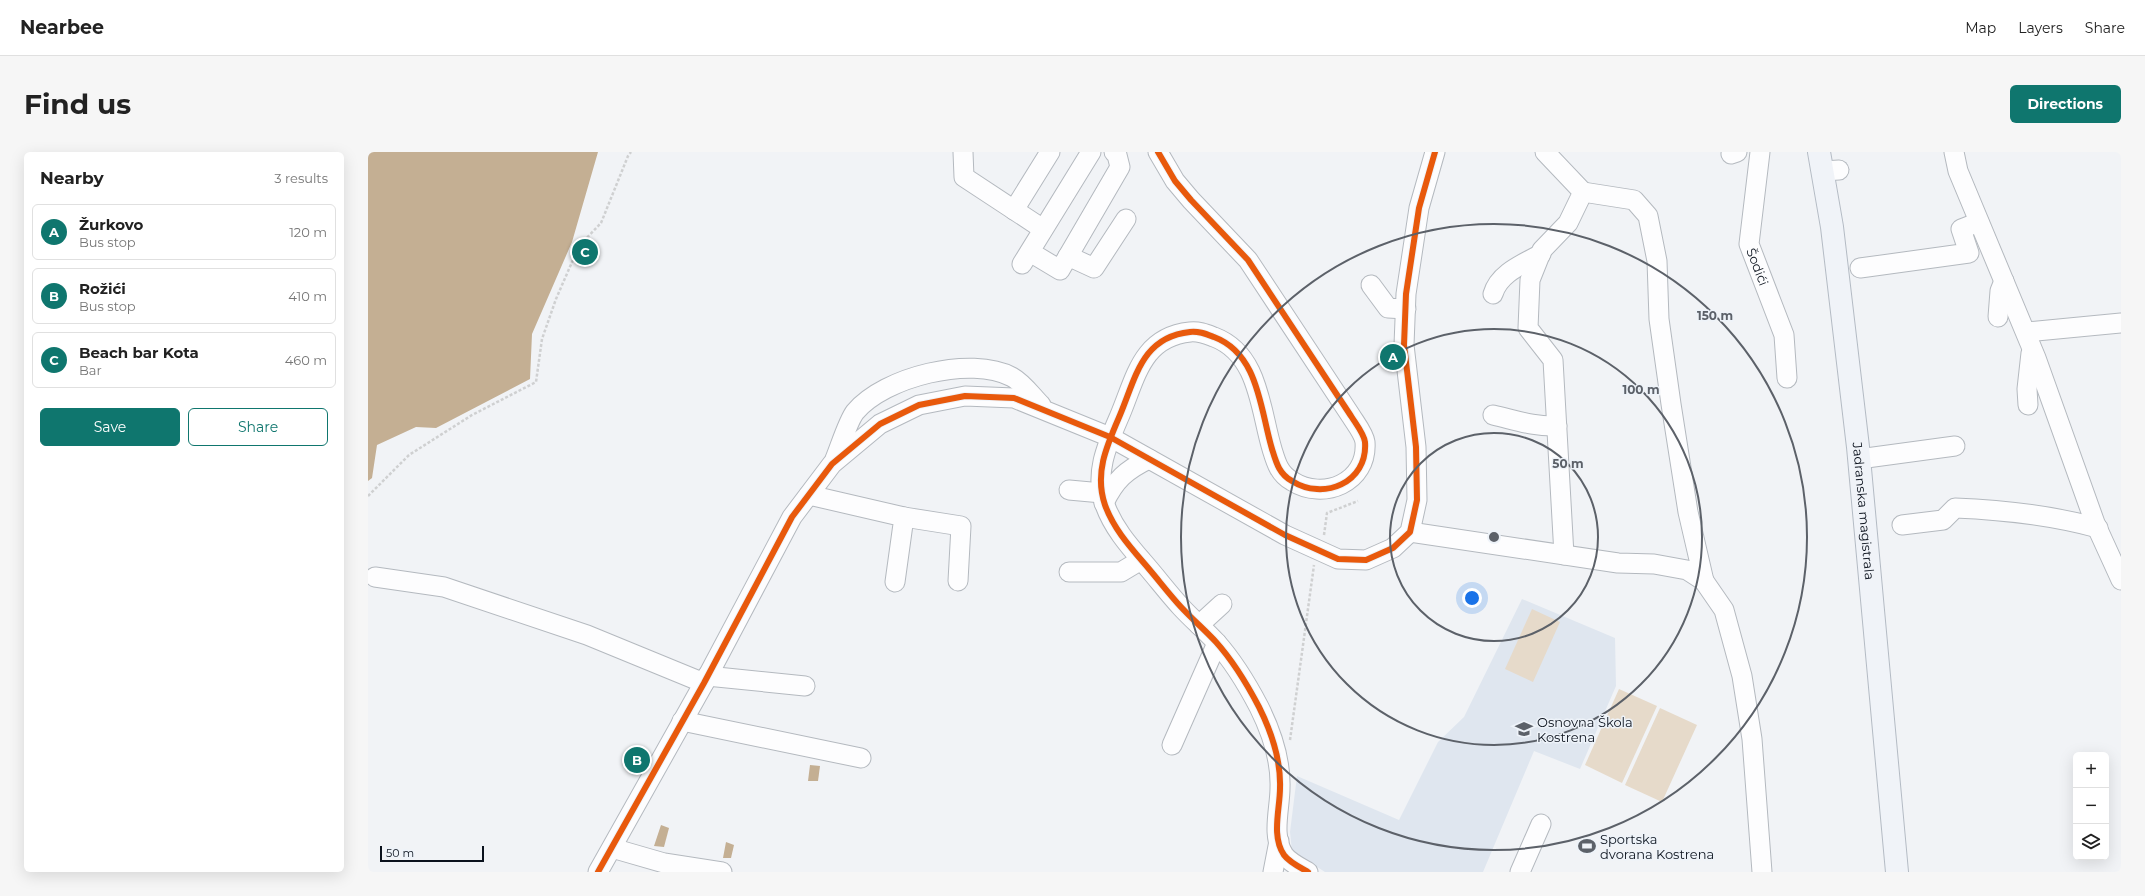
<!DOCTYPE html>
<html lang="en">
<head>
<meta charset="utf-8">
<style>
	body { margin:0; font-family:Montserrat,sans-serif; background:#f6f6f6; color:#222 }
	.controls { position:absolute; right:12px; bottom:12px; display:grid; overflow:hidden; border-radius:6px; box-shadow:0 4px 16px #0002 }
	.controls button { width:36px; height:36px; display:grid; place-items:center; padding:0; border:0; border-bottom:1px solid #e0e0e0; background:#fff; color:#222; font:20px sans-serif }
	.scale { position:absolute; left:12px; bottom:10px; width:104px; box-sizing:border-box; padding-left:4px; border:2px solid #0b121d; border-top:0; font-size:11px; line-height:14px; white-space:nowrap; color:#0b121d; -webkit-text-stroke:3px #eef3f9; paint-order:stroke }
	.you { position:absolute; left:1104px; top:446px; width:14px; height:14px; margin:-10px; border:3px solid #fff; border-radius:50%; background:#1a73e8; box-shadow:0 0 0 6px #1a73e833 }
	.badge { display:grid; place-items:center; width:26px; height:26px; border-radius:50%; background:#0f766e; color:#fff; font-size:13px; font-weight:700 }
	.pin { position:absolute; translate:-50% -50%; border:2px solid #fff; box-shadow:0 1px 4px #0006 }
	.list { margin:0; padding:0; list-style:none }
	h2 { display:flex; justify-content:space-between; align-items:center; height:52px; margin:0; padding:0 16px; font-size:17px }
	h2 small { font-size:13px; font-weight:400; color:#767676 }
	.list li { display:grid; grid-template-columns:26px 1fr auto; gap:12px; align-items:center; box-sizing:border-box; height:56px; margin:0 8px 8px; padding:0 8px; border:1px solid #e0e0e0; border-radius:6px }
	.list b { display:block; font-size:15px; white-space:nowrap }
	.list p { margin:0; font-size:13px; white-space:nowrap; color:#767676 }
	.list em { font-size:13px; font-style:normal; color:#767676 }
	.actions { display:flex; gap:8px; padding:12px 16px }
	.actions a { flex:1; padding:9px 0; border:1px solid #0f766e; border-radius:6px; text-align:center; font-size:14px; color:#0f766e }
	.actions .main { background:#0f766e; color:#fff }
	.icon { flex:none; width:22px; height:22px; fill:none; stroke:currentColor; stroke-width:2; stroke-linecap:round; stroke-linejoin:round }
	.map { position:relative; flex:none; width:1753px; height:720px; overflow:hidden; border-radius:6px }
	header { display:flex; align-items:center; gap:24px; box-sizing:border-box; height:56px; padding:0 20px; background:#fff; border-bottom:1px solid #e0e0e0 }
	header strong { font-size:19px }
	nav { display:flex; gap:22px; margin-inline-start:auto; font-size:14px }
	.intro { display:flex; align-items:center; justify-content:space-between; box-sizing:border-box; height:96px; padding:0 24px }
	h1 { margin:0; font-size:28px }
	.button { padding:10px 18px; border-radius:6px; background:#0f766e; color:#fff; font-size:14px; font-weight:700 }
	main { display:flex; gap:24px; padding:0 24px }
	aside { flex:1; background:#fff; border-radius:6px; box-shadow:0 4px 16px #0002 }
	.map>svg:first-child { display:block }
	.built { fill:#dfe6ef }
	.green { fill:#e6daca }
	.water { fill:#c4af93 }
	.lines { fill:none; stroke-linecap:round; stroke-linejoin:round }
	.minor-casing { stroke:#b4b9bf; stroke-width:21 }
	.major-casing { stroke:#b4bbc4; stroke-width:24 }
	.path { stroke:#cfd0d1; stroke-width:2.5; stroke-dasharray:3 2; stroke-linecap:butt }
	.minor { stroke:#fdfdfe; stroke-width:19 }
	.major { stroke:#f0f3f8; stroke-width:22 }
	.cycleway-casing { stroke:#eef3f9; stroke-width:8 }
	.cycleway { stroke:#e8590c; stroke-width:6 }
	.ring { fill:none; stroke:#5c6169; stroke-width:2 }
	.labels { text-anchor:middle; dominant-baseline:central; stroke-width:3; stroke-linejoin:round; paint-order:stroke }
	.street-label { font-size:13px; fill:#0b121d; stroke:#eef3f9 }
	.poi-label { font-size:13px; fill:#0b121d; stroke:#eef3f9; text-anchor:start }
	.centre { fill:#5c6169; stroke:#eef3f9; stroke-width:2 }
	.ring-label { font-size:12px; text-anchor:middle; font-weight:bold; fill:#5c6169; stroke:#eef3f9; stroke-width:3; stroke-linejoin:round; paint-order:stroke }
</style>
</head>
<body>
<header>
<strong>Nearbee</strong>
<nav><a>Map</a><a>Layers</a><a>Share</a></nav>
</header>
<div class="intro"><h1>Find us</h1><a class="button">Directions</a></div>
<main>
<aside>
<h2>Nearby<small>3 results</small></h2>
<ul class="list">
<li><span class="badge">A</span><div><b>Žurkovo</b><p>Bus stop</p></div><em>120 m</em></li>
<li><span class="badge">B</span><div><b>Rožići</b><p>Bus stop</p></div><em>410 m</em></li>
<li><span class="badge">C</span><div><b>Beach bar Kota</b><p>Bar</p></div><em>460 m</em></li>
</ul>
<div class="actions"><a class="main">Save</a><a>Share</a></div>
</aside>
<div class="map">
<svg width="1753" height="720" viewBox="0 0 1753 720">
	<rect width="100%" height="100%" fill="#f1f3f6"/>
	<!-- built -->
	<path class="built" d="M1154 447 1247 486 1248 534 1212 617 1166 599 1115 720H957L924 699 922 680 929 624 1031 668 1070 590 1096 565Z"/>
	<!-- green -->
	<g class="green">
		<path d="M1164 457 1192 470 1165 530 1137 517Z"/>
		<path d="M1251 537 1289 554 1254 631 1217 613Z"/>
		<path d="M1292 556 1329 573 1294 650 1257 633Z"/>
	</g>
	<!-- water -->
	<g class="water">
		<path d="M0 0H230L204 90 164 182 162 227 68 276 48 275 9 293 4 326 0 329Z"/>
		<path d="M442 613 452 614 450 629H440Z"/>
		<path d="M293 673 301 676 296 695 286 694Z"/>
		<path d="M358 690 366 693 363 706H355Z"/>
	</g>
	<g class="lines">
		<!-- minor casing -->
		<g class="minor-casing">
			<g id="minor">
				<path d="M595 0 596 25 675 77"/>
				<path d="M790 0 807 29 823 48 880 108 983 264C988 272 996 282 997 290 1000 331 955 349 924 329 911 322 908 310 904 297 892 257 891 202 846 185 838 182 831 179 822 180 774 185 768 225 752 263 739 293 726 321 737 353 746 378 764 397 781 417 792 430 802 443 813 455 824 467 837 478 848 490 865 509 879 532 891 555 903 579 913 608 912 636 912 657 903 684 916 703 921 710 933 716 940 720"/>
				<path d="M1177 0 1215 40 1200 71 1174 98 1162 128 1160 176 1185 208 1196 403"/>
				<path id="s1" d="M1392 0 1381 92 1416 183 1419 226"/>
				<path d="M1586 0 1590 19 1668 206 1727 371 1753 428"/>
				<path d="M1363 2 1369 0"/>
				<path d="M1455 19 1471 18"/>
				<path d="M1215 40 1266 48 1280 64 1289 109 1291 167 1303 252 1320 360 1336 429"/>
				<path d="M646 58 682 0"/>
				<path d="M662 100 692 118 752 15 749 3 746 0"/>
				<path d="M700 104 726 116 758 67"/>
				<path d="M654 112 723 0"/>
				<path d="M1492 116 1601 101 1593 77 1611 70"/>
				<path d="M1003 133 1020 156 1038 157"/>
				<path d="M1125 142C1131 121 1155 112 1173 102"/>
				<path d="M1630 165 1632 139 1636 129"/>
				<path d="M1658 180 1753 171"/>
				<path d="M1660 253 1659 237 1663 201"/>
				<path d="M1125 263C1147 268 1166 275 1189 274"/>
				<path d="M467 307C472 295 480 269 487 260 516 225 603 203 644 225 655 231 664 244 673 253"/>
				<path d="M1491 307 1587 294"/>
				<path d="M701 338 734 341"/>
				<path d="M441 343 536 365 527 430"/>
				<path d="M736 351C747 328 758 318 781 307"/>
				<path d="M536 365 593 374 590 429"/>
				<path d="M1534 373 1575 368 1587 356C1636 358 1683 363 1730 376"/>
				<path d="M1042 380 1250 411 1286 412 1319 418 1336 429 1356 458 1374 524 1384 587 1394 720"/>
				<path d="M701 420H753L773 408"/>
				<path d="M7 425 76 435 219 483 336 531"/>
				<path d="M831 473 854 452"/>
				<path d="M339 524 437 534"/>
				<path d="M314 569 493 606"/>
				<path d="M804 593 849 491"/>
				<path d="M244 696 296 711 354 720"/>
				<path d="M230 720 336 531 424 365 464 312 512 272 551 253 597 244 646 246 742 285 917 383 970 407 998 408 1025 396 1042 380 1049 348 1048 295 1036 193 1038 142 1051 56 1067 0"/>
				<path d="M905 720 911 689"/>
				<path d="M1152 720 1173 672"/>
			</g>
		</g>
		<!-- major casing -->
		<g class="major-casing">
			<g id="major">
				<path id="s2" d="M1451 0 1464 75 1490 295 1529 720"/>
			</g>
		</g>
		<!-- path -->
		<g class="path">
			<path d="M0 344 41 303 104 263 168 230 174 187 188 147 211 94 233 71 260 4 263 0"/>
			<path d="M956 383 959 361 990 349"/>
			<path d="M922 588 946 413"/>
		</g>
		<!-- minor -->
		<use href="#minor" class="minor"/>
		<!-- major -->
		<use href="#major" class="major"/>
		<!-- cycleway casing -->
		<g class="cycleway-casing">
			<g id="cycleway">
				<path d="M790 0 807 29 823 48 880 108 983 264C988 272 996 282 997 290 1000 331 955 349 924 329 911 322 908 310 904 297 892 257 891 202 846 185 838 182 831 179 822 180 774 185 768 225 752 263 739 293 726 321 737 353 746 378 764 397 781 417 792 430 802 443 813 455 824 467 837 478 848 490 865 509 879 532 891 555 903 579 913 608 912 636 912 657 903 684 916 703 921 710 933 716 940 720"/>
				<path d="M230 720 336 531 424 365 464 312 512 272 551 253 597 244 646 246 742 285 917 383 970 407 998 408 1025 396 1042 380 1049 348 1048 295 1036 193 1038 142 1051 56 1067 0"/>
			</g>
		</g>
		<!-- cycleway -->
		<use href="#cycleway" class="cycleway"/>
	</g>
	<!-- distance rings -->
	<g class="ring">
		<circle cx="1126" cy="385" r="104"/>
		<circle cx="1126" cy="385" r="208"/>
		<circle cx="1126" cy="385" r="313"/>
	</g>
	<!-- icons -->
	<defs>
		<g id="school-bare" transform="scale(1.38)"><path d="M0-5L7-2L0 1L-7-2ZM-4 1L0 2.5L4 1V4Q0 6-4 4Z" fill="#5c6169" stroke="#eef3f9" stroke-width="2.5" paint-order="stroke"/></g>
		<g id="stadium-bare" transform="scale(1.38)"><path d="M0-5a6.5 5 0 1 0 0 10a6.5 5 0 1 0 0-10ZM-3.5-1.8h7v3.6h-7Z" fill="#5c6169" stroke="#eef3f9" stroke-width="2.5" paint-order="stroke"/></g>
	</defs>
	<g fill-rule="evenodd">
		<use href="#school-bare" x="1156" y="577"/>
		<use href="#stadium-bare" x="1219" y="694"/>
	</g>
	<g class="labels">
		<!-- street labels -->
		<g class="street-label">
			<text stroke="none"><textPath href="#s1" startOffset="117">Šodići</textPath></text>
			<text stroke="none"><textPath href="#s2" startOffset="362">Jadranska magistrala</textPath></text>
		</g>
		<!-- poi labels -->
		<g class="poi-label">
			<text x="1169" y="570">Osnovna Škola<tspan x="1169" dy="15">Kostrena</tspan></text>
			<text x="1232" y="687">Sportska<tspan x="1232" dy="15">dvorana Kostrena</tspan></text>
		</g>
	</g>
	<circle cx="1126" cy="385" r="6" class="centre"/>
	<g class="ring-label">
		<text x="1347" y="168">150 m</text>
		<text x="1273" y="242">100 m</text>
		<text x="1200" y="316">50 m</text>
	</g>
</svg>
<div class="controls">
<button>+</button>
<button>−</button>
<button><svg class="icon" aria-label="layers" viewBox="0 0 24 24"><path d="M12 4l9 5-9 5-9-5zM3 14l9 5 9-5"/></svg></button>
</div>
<div class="scale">50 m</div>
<div class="you"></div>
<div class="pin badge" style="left:1025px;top:205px">A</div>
<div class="pin badge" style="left:269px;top:608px">B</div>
<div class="pin badge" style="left:217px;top:100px">C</div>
</div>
</main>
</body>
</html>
